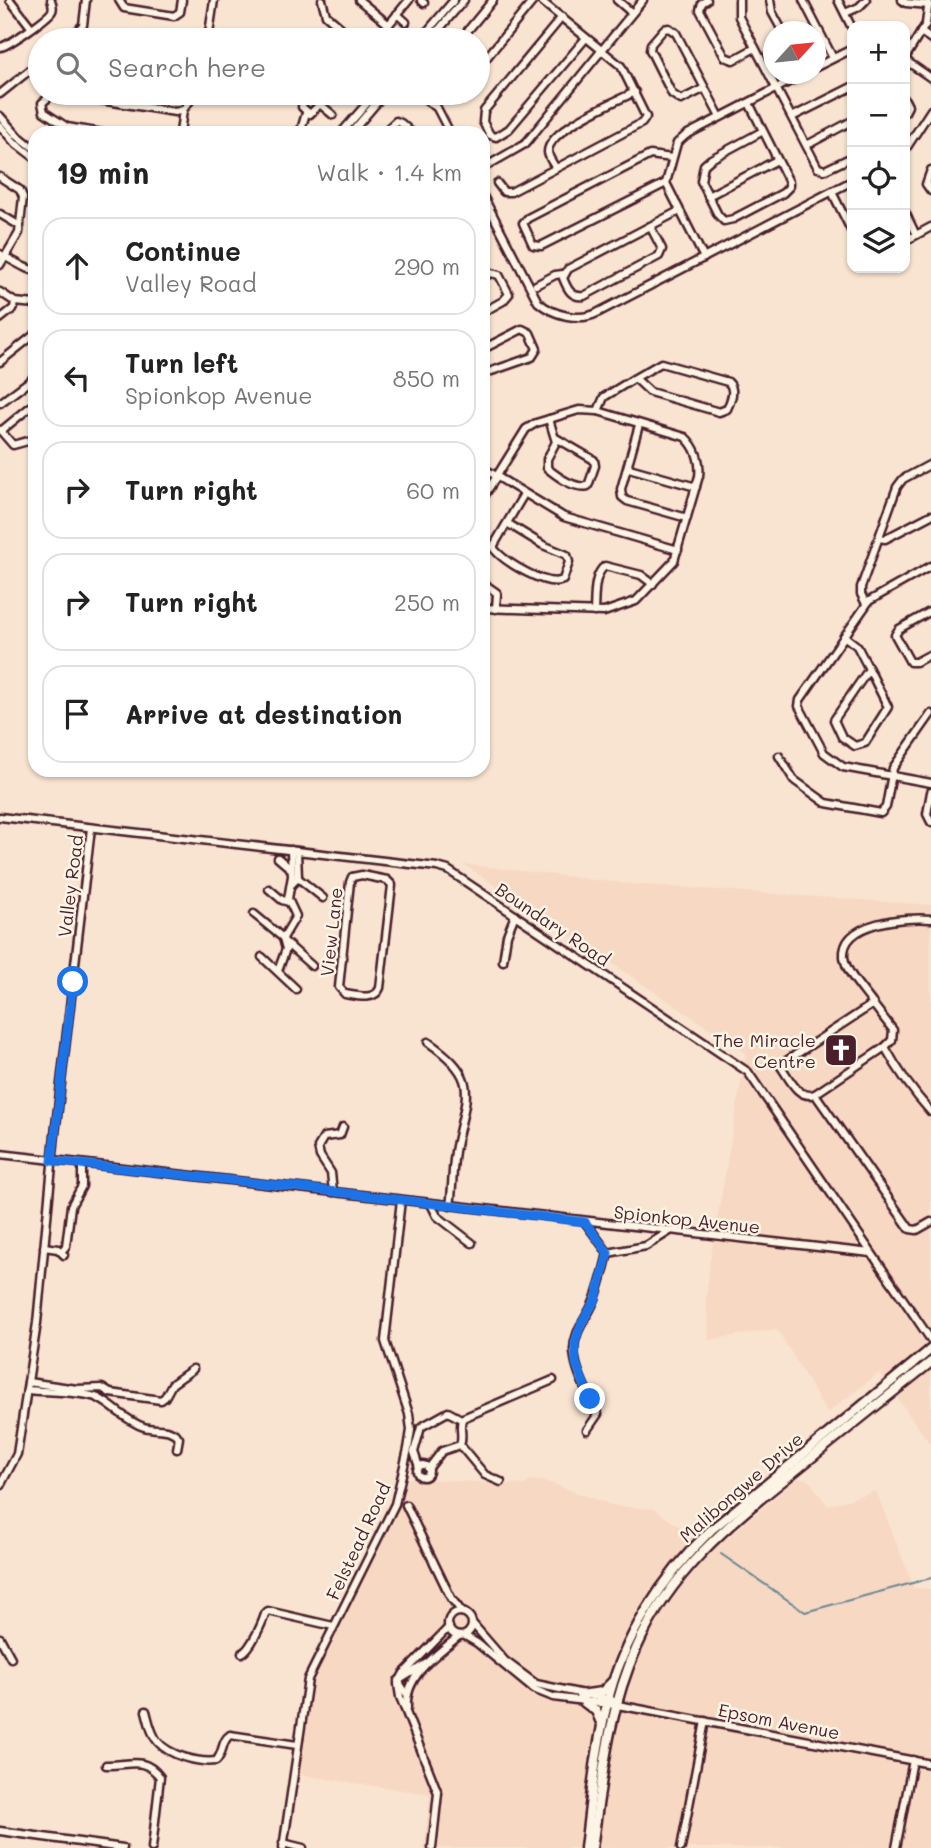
<!DOCTYPE html>
<html lang="en">
<head>
<meta charset="utf-8">
<style>
	body { margin:0; font-family:Mali,sans-serif; background:#f2f2f2; color:#222 }
	.controls { position:absolute; right:21px; top:21px; display:grid; overflow:hidden; border-radius:14px; box-shadow:0 2px 5px #0004 }
	.controls button { width:63px; height:63px; display:grid; place-items:center; padding:0; border:0; border-bottom:2px solid #e0e0e0; background:#fff; color:#222; font:35px sans-serif }
	.compass { position:absolute; left:763px; top:21px; width:63px; height:63px; border-radius:50%; background:#fff; box-shadow:0 2px 5px #0004; rotate:63deg }
	.stop { position:absolute; width:21px; height:21px; margin:-16px; border:5px solid #1a73e8; border-radius:50%; background:#fff }
	.stop.end { background:#1a73e8; border-color:#fff; box-shadow:0 2px 7px #0008 }
	.list { margin:0; padding:0; list-style:none }
	h2 { display:flex; justify-content:space-between; align-items:center; height:91px; margin:0; padding:0 28px; font-size:30px }
	h2 small { font-size:23px; font-weight:400; color:#767676 }
	.list li { display:grid; grid-template-columns:46px 1fr auto; gap:21px; align-items:center; box-sizing:border-box; height:98px; margin:0 14px 14px; padding:0 14px; border:2px solid #e0e0e0; border-radius:21px }
	.list b { display:block; font-size:26px; white-space:nowrap }
	.list p { margin:0; font-size:23px; white-space:nowrap; color:#767676 }
	.list em { font-size:23px; font-style:normal; color:#767676 }
	.icon { flex:none; width:38px; height:38px; fill:none; stroke:currentColor; stroke-width:2; stroke-linecap:round; stroke-linejoin:round }
	.map { position:relative; flex:none; width:931px; height:1848px; overflow:hidden }
	.search { position:absolute; background:#fff; box-shadow:0 2px 5px #0004; left:28px; top:28px; width:462px; height:77px; display:flex; align-items:center; gap:18px; box-sizing:border-box; padding:0 24px; border-radius:38px; color:#767676; font-size:26px }
	.panel { position:absolute; background:#fff; box-shadow:0 2px 5px #0004; left:28px; top:126px; width:462px; height:651px; border-radius:21px }
	.map>svg:first-child { display:block }
	.built { fill:#f7d8c3 }
	.lines { fill:none; stroke-linecap:round; stroke-linejoin:round }
	.stream { stroke:#698792; stroke-width:2 }
	.minor-casing { stroke:#4a1f2b; stroke-width:11 }
	.major-casing { stroke:#4a1f2b; stroke-width:13 }
	.minor { stroke:#fcf5e5; stroke-width:6 }
	.major { stroke:#fcf5e5; stroke-width:8 }
	.route { stroke:#1a73e8; stroke-width:9 }
	.labels { text-anchor:middle; dominant-baseline:central; stroke-width:5; stroke-linejoin:round; paint-order:stroke }
	.street-label { font-size:18px; fill:#4a1f2b; stroke:#fcf5e5 }
	.poi-label { font-size:18px; fill:#4a1f2b; stroke:#fcf5e5; text-anchor:end }
</style>
</head>
<body>
<div class="map">
<svg width="931" height="1848" viewBox="0 0 931 1848">
	<rect width="100%" height="100%" fill="#f9e4d1"/>
	<filter id="ink" filterUnits="userSpaceOnUse"><feTurbulence type="fractalNoise" baseFrequency=".0143" numOctaves="2"/><feDisplacementMap in="SourceGraphic" scale="14" xChannelSelector="R" yChannelSelector="G"/><feConvolveMatrix kernelMatrix="1 2 1 2 8 2 1 2 1" color-interpolation-filters="sRGB"/></filter>
	<g filter="url(#ink)">
		<!-- built -->
		<g class="built">
			<path d="M463 864 631 884 931 905V1445L879 1373 827 1413 777 1329 708 1340 709 1329 706 1299 710 1261 746 1053Z"/>
			<path d="M409 1478 526 1485 529 1480 547 1482 615 1506 654 1509 680 1527 709 1554 797 1478 808 1479 828 1506 876 1491 914 1588 931 1589V1848H424L430 1794 293 1774 305 1685Z"/>
		</g>
		<g class="lines">
			<!-- stream -->
			<path class="stream" d="M721 1554 805 1612 931 1578"/>
			<!-- minor casing -->
			<g class="minor-casing">
				<g id="minor">
					<path d="M10 0 31 27"/>
					<path d="M119 0 124 8 174 16 180 12 182 0"/>
					<path d="M322 0 326 15 355 40"/>
					<path d="M359 0 389 25"/>
					<path d="M421 0 424 3"/>
					<path d="M617 0 632 13"/>
					<path d="M707 0 702 3 700 10 725 57 733 60 755 48"/>
					<path d="M739 0V17L818 168 825 170 852 157"/>
					<path d="M770 0 772 12 783 32"/>
					<path d="M803 0 833 58"/>
					<path d="M838 0 852 28"/>
					<path d="M902 0 906 3 929 5"/>
					<path d="M845 13 859 7 866 0"/>
					<path d="M397 14 406 22"/>
					<path d="M562 17 484 111 483 122 490 135 496 137 509 129 586 38"/>
					<path d="M921 32 931 39"/>
					<path d="M68 40 83 25 86 0"/>
					<path d="M208 40 214 0"/>
					<path d="M376 40 409 0"/>
					<path d="M420 40 454 0"/>
					<path d="M430 40 464 0"/>
					<path d="M460 40 493 0"/>
					<path d="M1 47C9 45 48 18 52 11 54 7 52 4 51 0"/>
					<path d="M905 58 926 24 929 0"/>
					<path d="M905 60 931 78"/>
					<path d="M816 67 852 49"/>
					<path d="M478 68 534 0"/>
					<path d="M705 88 681 100 672 94 650 50 651 44 664 29 669 28 676 33 720 117"/>
					<path d="M54 93 42 103 44 112 67 127 102 133"/>
					<path d="M69 93 82 97 175 112 183 110 196 93"/>
					<path d="M304 93 302 107 310 114 331 93"/>
					<path d="M344 93 348 96"/>
					<path d="M418 93 437 108 450 133"/>
					<path d="M0 94 40 62"/>
					<path d="M905 100 908 106 905 112"/>
					<path d="M749 103 789 182V187L783 193 733 219 724 221 718 215 701 181 704 165 711 159 763 131"/>
					<path d="M321 105 333 115"/>
					<path d="M0 116 16 134 35 149"/>
					<path d="M792 117 852 87"/>
					<path d="M0 126 14 142 35 158"/>
					<path d="M180 133 183 110"/>
					<path d="M300 133 306 113"/>
					<path d="M341 133 376 93"/>
					<path d="M351 133 385 93"/>
					<path d="M383 133 396 121 401 123 412 133"/>
					<path d="M807 145 852 121"/>
					<path d="M905 150 931 110"/>
					<path d="M555 167C553 163 548 157 548 152 548 129 616 101 635 92"/>
					<path d="M483 168 525 144 643 0"/>
					<path d="M931 170 926 184 931 191"/>
					<path d="M0 177 20 190 23 197 19 233 0 265"/>
					<path d="M497 183 504 192H511L642 123 646 117 621 66 540 0"/>
					<path d="M666 183 541 246 533 245 523 223 528 218 650 155 672 158"/>
					<path d="M832 192 852 232"/>
					<path d="M483 196 538 302C553 315 579 322 597 313L852 181"/>
					<path d="M708 196 777 160"/>
					<path d="M905 212 916 235"/>
					<path d="M0 214 20 226"/>
					<path d="M650 226 662 249 659 256 584 296C571 298 567 288 563 278L568 269 679 211"/>
					<path d="M905 241 931 227"/>
					<path d="M0 254 24 267 35 271"/>
					<path d="M704 258 666 183 677 143 686 135 804 74"/>
					<path d="M483 277 491 273 499 275 509 294 503 301 483 312"/>
					<path d="M536 285 555 275 563 274"/>
					<path d="M0 292 15 302 35 304"/>
					<path d="M0 319 14 308 15 302"/>
					<path d="M483 349 522 329 530 333 537 349 532 357 483 374"/>
					<path d="M0 362 35 334"/>
					<path d="M0 403 35 377"/>
					<path d="M598 411 604 397 635 378 650 392 719 412 727 409C731 400 736 389 728 382L661 363 635 378"/>
					<path d="M549 419 556 442 547 459V468C558 477 574 489 588 486L595 466 594 460 556 438"/>
					<path d="M639 425 621 489 622 497 627 501 687 518"/>
					<path d="M0 430 13 445 35 439"/>
					<path d="M1 431 35 403"/>
					<path d="M483 468 564 517 678 550"/>
					<path d="M629 468 696 487"/>
					<path d="M483 498 526 429 536 423 579 410 598 411 685 437C696 447 701 462 699 476L674 561 636 601 604 612 483 608"/>
					<path d="M507 523 543 545 567 555 569 562 563 580C547 588 505 562 494 549V545L524 494"/>
					<path d="M879 538 885 539 931 515"/>
					<path d="M931 566 869 601 800 700 799 706 824 753 843 767 931 783"/>
					<path d="M483 583 497 593 496 609"/>
					<path d="M866 604 861 594V587L897 487 903 479 931 464"/>
					<path d="M931 611 899 629 895 635 910 662H916L931 654"/>
					<path d="M594 612C595 597 593 575 605 566L641 575 653 584"/>
					<path d="M844 636 857 646 869 669 834 720 842 737 855 746 865 743 888 707 869 669"/>
					<path d="M779 756 794 780 826 803 881 813 886 807 893 768 931 714"/>
					<path d="M931 792 927 814 931 822"/>
					<path d="M0 817 437 867 448 870 748 1072 931 1340"/>
					<path d="M278 858 291 869"/>
					<path d="M362 875 387 880 392 885 380 988C375 1001 357 996 345 994L339 987 350 882 352 877Z"/>
					<path d="M298 878 323 898"/>
					<path d="M291 885 298 878 297 851"/>
					<path d="M269 889 282 900 289 902"/>
					<path d="M254 914 283 938"/>
					<path d="M286 943 312 966"/>
					<path d="M262 957 296 989"/>
					<path d="M503 961 507 935 515 915"/>
					<path d="M278 971 286 949 283 938 296 916 288 899 292 876 291 850"/>
					<path d="M873 1004C864 991 846 973 844 957 841 921 907 917 931 919"/>
					<path d="M428 1042C480 1078 467 1093 456 1146 452 1164 453 1187 450 1206"/>
					<path d="M885 1047 815 1094 910 1229 917 1230 931 1222"/>
					<path d="M815 1094C798 1100 789 1078 780 1065L873 1004 893 1030 892 1040 885 1047C898 1071 913 1092 931 1112"/>
					<path d="M0 1154 871 1253"/>
					<path d="M333 1192 331 1173 320 1156 318 1147 324 1137 340 1135 343 1127"/>
					<path d="M431 1204 437 1216 472 1243"/>
					<path d="M585 1222 608 1253C605 1266 599 1289 594 1301 587 1319 573 1331 574 1352 576 1374 589 1395 598 1414L587 1430"/>
					<path d="M44 1247 58 1249 64 1255"/>
					<path d="M62 1251 66 1246 71 1206 82 1186V1165"/>
					<path d="M608 1253 646 1246 670 1231"/>
					<path d="M28 1382 77 1389 102 1388 110 1393 161 1400 165 1397 172 1384 193 1369"/>
					<path d="M27 1390C45 1392 83 1391 98 1398 114 1406 126 1421 144 1427 157 1431 170 1426 179 1438L177 1449"/>
					<path d="M460 1445 485 1475 501 1482"/>
					<circle cx="423" cy="1471" r="6"/>
					<path d="M419 1467 414 1452 421 1427 448 1412 461 1419"/>
					<path d="M428 1469 442 1451 460 1445C464 1436 458 1425 463 1418L553 1380"/>
					<path d="M0 1486 17 1454 37 1323 55 1134 91 828"/>
					<path d="M406 1505 451 1598 462 1612"/>
					<circle cx="460" cy="1624" r="12"/>
					<path d="M473 1624 505 1661 536 1684 612 1700"/>
					<path d="M465 1636 477 1643 533 1689 553 1697 623 1706 931 1764"/>
					<path d="M0 1638 11 1658"/>
					<path d="M242 1653C250 1650 262 1624 265 1614L268 1611 333 1626"/>
					<path d="M406 1693 398 1681 427 1663"/>
					<path d="M407 1708C404 1676 437 1654 459 1636"/>
					<path d="M146 1711C149 1722 151 1734 158 1742 170 1756 199 1763 216 1761 224 1753 221 1741 230 1735L297 1745"/>
					<path d="M106 1765C128 1766 143 1755 160 1777L152 1848"/>
					<path d="M0 1831 123 1848"/>
					<path d="M283 1843 303 1848"/>
					<path d="M283 1848 308 1679 395 1504 408 1449 411 1430 409 1414 385 1341 401 1200"/>
					<path d="M432 1848 438 1793 400 1697 398 1684 404 1673 449 1627"/>
					<path d="M681 1848 705 1721"/>
					<path d="M896 1848 913 1760"/>
				</g>
			</g>
			<!-- major casing -->
			<g class="major-casing">
				<g id="major">
					<path d="M580 1695 602 1692 612 1682"/>
					<path d="M584 1702 596 1711 602 1725"/>
					<path d="M585 1848C591 1800 595 1751 607 1704 622 1639 663 1576 711 1530L931 1349"/>
					<path d="M592 1848C602 1780 608 1710 637 1647 670 1573 728 1524 790 1475 837 1437 884 1399 931 1362"/>
				</g>
			</g>
			<!-- minor -->
			<use href="#minor" class="minor"/>
			<!-- major -->
			<use href="#major" class="major"/>
		</g>
	</g>
	<g class="lines" filter="url(#ink)">
		<!-- route -->
		<path class="route" d="M73 982 52 1161 295 1187 585 1222 608 1253 596 1299 581 1324 575 1343 576 1363 590 1399"/>
	</g>
	<!-- icons -->
	<defs>
		<g id="church-square" transform="scale(1.75)"><rect x="-9" y="-9" width="18" height="18" rx="4" fill="#4a1f2b" stroke="#fcf5e5"/><path d="M-1.2-6h2.4v3.5h3.3v2.4h-3.3V6h-2.4V-.1h-3.3v-2.4h3.3Z" fill="#fff"/></g>
	</defs>
	<g fill-rule="evenodd">
		<use href="#church-square" x="841" y="1050"/>
	</g>
	<g class="labels">
		<!-- street labels -->
		<g class="street-label">
			<text transform="translate(70 886) rotate(-83)">Valley Road</text>
			<text transform="translate(553 924) rotate(34)">Boundary Road</text>
			<text transform="translate(331 932) rotate(-84)">View Lane</text>
			<text transform="translate(687 1219) rotate(6)">Spionkop Avenue</text>
			<text transform="translate(741 1487) rotate(-41)">Malibongwe Drive</text>
			<text transform="translate(358 1541) rotate(-65)">Felstead Road</text>
			<text transform="translate(779 1721) rotate(11)">Epsom Avenue</text>
		</g>
		<!-- poi labels -->
		<g class="poi-label">
			<text x="816" y="1040">The Miracle<tspan x="816" dy="21">Centre</tspan></text>
		</g>
	</g>
</svg>
<div class="controls">
<button>+</button>
<button>−</button>
<button><svg class="icon" aria-label="locate" viewBox="0 0 24 24"><circle cx="12" cy="12" r="6"/><path d="M12 2v4M12 18v4M2 12h4M18 12h4"/></svg></button>
<button><svg class="icon" aria-label="layers" viewBox="0 0 24 24"><path d="M12 4l9 5-9 5-9-5zM3 14l9 5 9-5"/></svg></button>
</div>
<svg class="compass" viewBox="-18 -18 36 36"><path d="M0-13l5 13h-10z" fill="#e53935"/><path d="M0 13l5-13h-10z" fill="#767676"/></svg>
<div class="stop" style="left:73px;top:982px"></div>
<div class="stop end" style="left:590px;top:1399px"></div>
<div class="search"><svg class="icon" aria-label="search" viewBox="0 0 24 24"><circle cx="10" cy="10" r="6"/><path d="M15 15l6 6"/></svg>Search here</div>
<section class="panel">
<h2>19 min<small>Walk · 1.4 km</small></h2>
<ul class="list">
<li><svg class="icon" aria-label="ahead" viewBox="0 0 24 24"><path d="M12 20V5M6 11l6-6 6 6"/></svg><div><b>Continue</b><p>Valley Road</p></div><em>290 m</em></li>
<li><svg class="icon" aria-label="left" viewBox="0 0 24 24"><path d="M17 20v-9H6M10 6l-5 5 5 5"/></svg><div><b>Turn left</b><p>Spionkop Avenue</p></div><em>850 m</em></li>
<li><svg class="icon" aria-label="right" viewBox="0 0 24 24"><path d="M7 20v-9h11M14 6l5 5-5 5"/></svg><div><b>Turn right</b></div><em>60 m</em></li>
<li><svg class="icon" aria-label="right" viewBox="0 0 24 24"><path d="M7 20v-9h11M14 6l5 5-5 5"/></svg><div><b>Turn right</b></div><em>250 m</em></li>
<li><svg class="icon" aria-label="arrive" viewBox="0 0 24 24"><path d="M6 21V4h12l-3 4 3 4H6"/></svg><div><b>Arrive at destination</b></div></li>
</ul>
</section>
</div>
</body>
</html>
